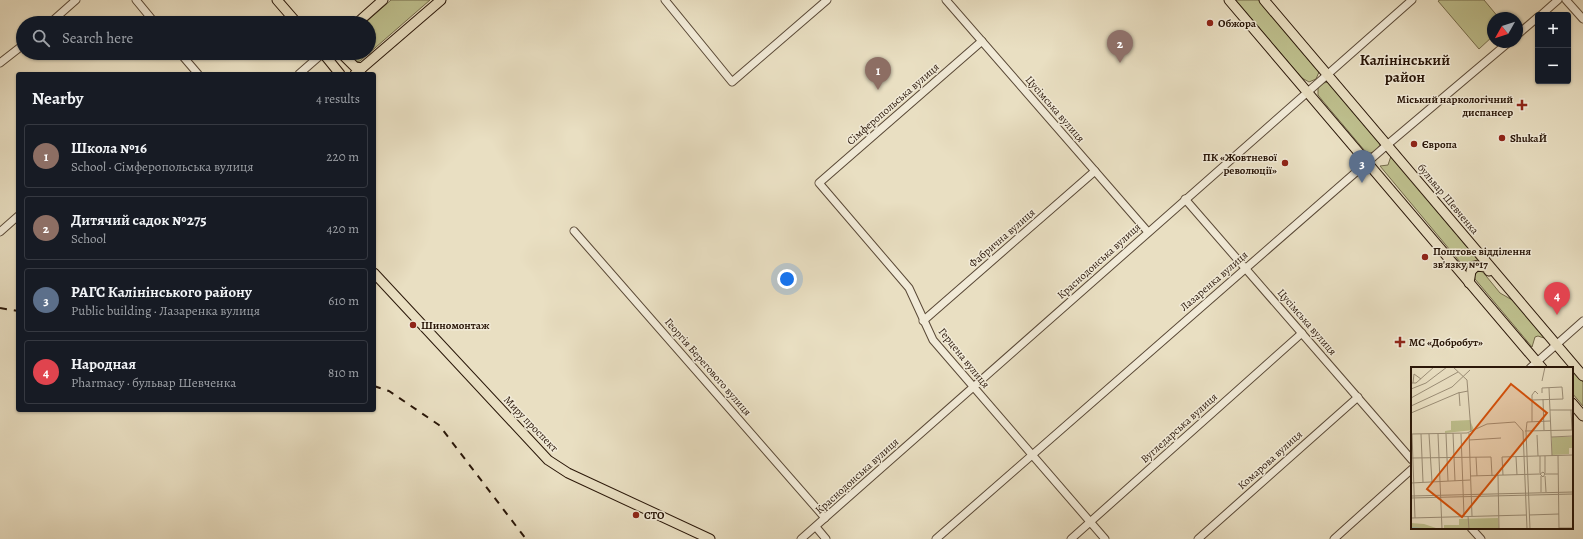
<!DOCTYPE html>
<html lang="en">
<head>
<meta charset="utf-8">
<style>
	body { margin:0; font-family:Alegreya,serif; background:#20242c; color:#f1f3f6 }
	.controls { position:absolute; right:12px; top:12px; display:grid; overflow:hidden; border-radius:4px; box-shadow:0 1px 3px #0004 }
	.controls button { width:36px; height:36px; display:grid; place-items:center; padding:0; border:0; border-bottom:1px solid #363941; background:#171b24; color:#f1f3f6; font:20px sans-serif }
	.compass { position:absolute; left:1487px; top:12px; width:36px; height:36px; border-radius:50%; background:#171b24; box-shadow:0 1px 3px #0004; rotate:231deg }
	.you { position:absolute; left:787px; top:279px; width:14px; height:14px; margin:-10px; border:3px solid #fff; border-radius:50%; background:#1a73e8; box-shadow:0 0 0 6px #1a73e833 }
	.badge { display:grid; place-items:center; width:26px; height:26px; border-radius:50%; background:#c59692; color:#fff; font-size:13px; font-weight:700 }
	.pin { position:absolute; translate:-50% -33px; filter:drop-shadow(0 1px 2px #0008) }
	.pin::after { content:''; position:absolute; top:21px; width:14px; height:12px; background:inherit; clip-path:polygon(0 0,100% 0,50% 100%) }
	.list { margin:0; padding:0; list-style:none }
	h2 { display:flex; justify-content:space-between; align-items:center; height:52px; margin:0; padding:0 16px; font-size:17px }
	h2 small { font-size:13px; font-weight:400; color:#9ea1a6 }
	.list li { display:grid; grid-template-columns:26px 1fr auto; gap:12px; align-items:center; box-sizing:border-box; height:64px; margin:0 8px 8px; padding:0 8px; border:1px solid #363941; border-radius:4px }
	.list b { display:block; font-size:15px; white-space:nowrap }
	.list p { margin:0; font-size:13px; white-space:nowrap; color:#9ea1a6 }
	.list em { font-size:13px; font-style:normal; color:#9ea1a6 }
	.icon { flex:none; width:22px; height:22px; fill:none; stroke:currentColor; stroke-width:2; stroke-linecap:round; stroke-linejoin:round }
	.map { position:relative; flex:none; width:1583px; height:539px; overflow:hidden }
	.search { position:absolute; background:#171b24; box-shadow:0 1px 3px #0004; left:16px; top:16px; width:360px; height:44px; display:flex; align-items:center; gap:10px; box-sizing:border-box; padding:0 14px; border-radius:22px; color:#9ea1a6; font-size:15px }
	.panel { position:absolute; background:#171b24; box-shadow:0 1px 3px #0004; left:16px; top:72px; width:360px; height:340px; border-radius:4px }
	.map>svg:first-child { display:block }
	.green { fill:#bec08e; stroke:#746b4b }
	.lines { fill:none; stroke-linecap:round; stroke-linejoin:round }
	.minor-casing { stroke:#594836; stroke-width:9 }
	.major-casing { stroke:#291608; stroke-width:11 }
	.minor { stroke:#f1ead7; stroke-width:7 }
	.major { stroke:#e9dfc2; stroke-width:9 }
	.rail { stroke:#291608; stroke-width:2; stroke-dasharray:7 7; stroke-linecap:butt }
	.poi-dot { fill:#8f2418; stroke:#f1ead7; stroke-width:1.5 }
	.labels { text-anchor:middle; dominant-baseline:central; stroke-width:3; stroke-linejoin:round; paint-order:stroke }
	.poi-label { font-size:11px; font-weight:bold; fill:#291608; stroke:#f1ead7; text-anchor:start }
	.street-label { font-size:11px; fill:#291608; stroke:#f1ead7 }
	.district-label { font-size:15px; font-weight:bold; fill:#291608; stroke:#f1ead7 }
	.inset-river { fill:none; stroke:#97bdb3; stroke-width:2 }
	.inset-road { fill:none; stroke:#9c8f78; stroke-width:1 }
	.view { fill:#d5520c; fill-opacity:0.15; stroke:#d5520c; stroke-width:2 }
	.inset-edge { fill:none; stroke:#291608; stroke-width:2 }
</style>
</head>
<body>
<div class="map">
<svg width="1583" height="539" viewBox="0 0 1583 539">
	<rect width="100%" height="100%" fill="#e9dfc2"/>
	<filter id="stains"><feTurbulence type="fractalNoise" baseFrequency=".005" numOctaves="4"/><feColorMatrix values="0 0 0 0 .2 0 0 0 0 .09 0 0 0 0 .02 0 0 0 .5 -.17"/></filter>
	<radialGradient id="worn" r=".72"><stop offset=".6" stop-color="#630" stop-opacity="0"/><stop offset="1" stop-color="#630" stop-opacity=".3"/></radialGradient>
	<!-- green -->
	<g class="green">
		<path d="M391 0H430L360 61 356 62 347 53H369V23H365Z"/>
		<path d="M1235 0H1259L1316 67 1319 72 1316 79 1309 82 1302 78Z"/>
		<path d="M1440 0H1484L1499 18H1493V36L1479 49 1438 1Z"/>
		<path d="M1329 82 1379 141 1380 145 1376 151 1370 153 1365 151 1322 100 1318 95V86L1323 83Z"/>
		<path d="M1391 156 1478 260 1469 262 1465 268 1380 166 1388 165Z"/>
		<path d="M1477 271H1482L1500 293 1514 301 1545 337 1544 338 1538 336 1535 337 1532 347 1475 279 1474 274Z"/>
		<path d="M1572 369 1583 382V406L1572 393Z"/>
	</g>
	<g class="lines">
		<!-- minor casing -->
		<g class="minor-casing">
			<g id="minor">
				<path d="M136 0 155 23"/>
				<path d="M665 0 732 82 827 0"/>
				<path d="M946 0 1148 232"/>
				<path d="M1566 0 1583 19"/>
				<path d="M1541 15 1558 0"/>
				<path d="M50 23 76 0"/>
				<path d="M1517 35 1538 17"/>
				<path d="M982 41 819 183 909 288 933 340 1105 539"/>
				<path d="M180 53 198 74"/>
				<path d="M0 63 23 45"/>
				<path d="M299 74 323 53"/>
				<path d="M1185 199 1412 460"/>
				<path d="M574 231 825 518"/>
				<path d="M0 232 18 216"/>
				<path d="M923 321 1095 171"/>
				<path d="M1530 368 1583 321"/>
				<path d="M816 527 826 539"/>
				<path d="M1471 528 1481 539"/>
				<path d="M801 539 1412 0"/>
				<path d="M936 539 1387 145 1509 42"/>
				<path d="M1071 539 1302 333"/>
				<path d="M1198 539 1358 397"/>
				<path d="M1334 539 1412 469"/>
			</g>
		</g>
		<!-- major casing -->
		<g class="major-casing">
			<g id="major">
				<path d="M277 0 297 23"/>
				<path d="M1229 0 1542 368"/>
				<path d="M1264 0 1583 376"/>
				<path d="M357 23 383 0"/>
				<path d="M323 53 340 74"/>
				<path d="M341 53 355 67 362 68"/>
				<path d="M355 74 441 0"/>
				<path d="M374 273 548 460 568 473 710 539"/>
				<path d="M1469 283 1471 271 1476 266 1486 267 1489 271"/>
				<path d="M1572 403 1583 416"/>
			</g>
		</g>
		<!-- minor -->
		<use href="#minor" class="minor"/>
		<!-- major -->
		<use href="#major" class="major"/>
		<!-- rail -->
		<g class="rail">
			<path d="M0 308 18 311"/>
			<path d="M374 386 389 391 439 425 526 539"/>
		</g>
	</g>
	<!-- markers -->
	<g class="poi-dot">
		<circle cx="1210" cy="23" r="4"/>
		<path d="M1520 99h4v4h4v4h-4v4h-4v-4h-4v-4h4z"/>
		<circle cx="1502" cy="138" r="4"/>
		<circle cx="1414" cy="144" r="4"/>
		<circle cx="1285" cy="163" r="4"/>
		<circle cx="1425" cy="257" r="4"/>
		<circle cx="413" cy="325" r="4"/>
		<path d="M1398 336h4v4h4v4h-4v4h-4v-4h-4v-4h4z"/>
		<circle cx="636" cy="515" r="4"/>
	</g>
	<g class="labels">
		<!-- poi labels -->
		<g class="poi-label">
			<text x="1218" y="23">Обжора</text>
			<text x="1513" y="99" text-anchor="end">Міський наркологічний<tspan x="1513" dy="13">диспансер</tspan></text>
			<text x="1510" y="138">ShukaЙ</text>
			<text x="1422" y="144">Європа</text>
			<text x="1277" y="157" text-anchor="end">ПК «Жовтневої<tspan x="1277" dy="13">революції»</tspan></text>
			<text x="1433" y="251">Поштове відділення<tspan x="1433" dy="13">зв'язку №17</tspan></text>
			<text x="421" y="325">Шиномонтаж</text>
			<text x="1409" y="342">МС «Добробут»</text>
			<text x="644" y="515">СТО</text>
		</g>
		<!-- street labels -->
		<g class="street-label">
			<text transform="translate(893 104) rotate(-41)">Сімферопольська вулиця</text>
			<text transform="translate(1055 109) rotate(49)">Цусімська вулиця</text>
			<text transform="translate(1448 199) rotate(50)">бульвар Шевченка</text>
			<text transform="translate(1002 238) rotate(-41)">Фабрична вулиця</text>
			<text transform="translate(1099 261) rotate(-42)">Краснодонська вулиця</text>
			<text transform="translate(1214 281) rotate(-41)">Лазаренка вулиця</text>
			<text transform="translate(1307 322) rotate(49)">Цусімська вулиця</text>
			<text transform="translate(964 358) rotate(51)">Герцена вулиця</text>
			<text transform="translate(708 367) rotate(49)">Георгія Берегового вулиця</text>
			<text transform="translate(531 424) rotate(46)">Миру проспект</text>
			<text transform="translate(1179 428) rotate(-42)">Вугледарська вулиця</text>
			<text transform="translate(1270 460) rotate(-42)">Комарова вулиця</text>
			<text transform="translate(857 476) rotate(-42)">Краснодонська вулиця</text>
		</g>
		<!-- district labels -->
		<g class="district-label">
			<text x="1405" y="60">Калінінський<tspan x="1405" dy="17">район</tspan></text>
		</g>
	</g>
	<!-- overview -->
	<g transform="translate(1411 367)">
		<rect width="162" height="162" fill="#e9dfc2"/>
		<path d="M59 53 63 63 34 66V64L40 63V54ZM141 70H162V81H158V87L141 88ZM87 151 88 162H33V158H48V152ZM0 156 13 157 25 161 0 162Z" fill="#bec08e"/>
		<path class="inset-river" d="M0 161 12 162"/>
		<path class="inset-road" d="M42 0 56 13 60 64M131 14 134 0M0 16H5L23 0M2 16 3 7 10 12M138 21 141 89M0 22 15 16 36 0M48 25 49 39M0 31 47 5M132 32 133 63M121 33 152 32 151 20 131 21V26M0 39 41 20 59 3M139 43H162M160 43 161 63M0 46 47 26 57 24M121 55V28L124 24 127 27M112 64 116 162M114 64 162 63M115 64 116 55 139 54M115 64 119 162M42 66 44 114M58 66 61 149M0 67 56 66 76 57 104 55 112 64M1 67 4 151M10 67 12 115M18 67 21 115M27 67 31 162M35 67 37 114M50 67 53 149M126 68 127 89M140 70 162 69M58 73 90 71M147 88 148 162M129 89V106M134 89V106M65 90 66 109M105 90 106 108M0 91 80 90 81 109M134 107H147M87 108 88 162M92 108 91 90 162 88M59 109 129 107 132 105 134 107 132 110 129 107M130 109V125M134 109 135 125M0 116 59 113M0 129 162 125M0 131 162 127M118 148 148 147M57 149 58 162M0 151 115 148M148 161H162"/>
		<path class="view" d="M100 17 136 46 51 150 16 122Z"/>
		<rect width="162" height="162" class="inset-edge"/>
	</g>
	<rect width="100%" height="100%" filter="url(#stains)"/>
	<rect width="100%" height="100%" fill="url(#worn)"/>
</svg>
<div class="controls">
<button>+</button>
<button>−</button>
</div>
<svg class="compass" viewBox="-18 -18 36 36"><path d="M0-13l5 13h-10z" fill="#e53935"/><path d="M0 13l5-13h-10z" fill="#9ea1a6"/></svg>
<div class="you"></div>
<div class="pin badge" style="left:878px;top:90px;background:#8d6e63">1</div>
<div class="pin badge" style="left:1120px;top:63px;background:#8d6e63">2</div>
<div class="pin badge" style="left:1362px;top:183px;background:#5c6f8a">3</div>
<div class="pin badge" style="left:1557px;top:315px;background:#e0444e">4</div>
<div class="search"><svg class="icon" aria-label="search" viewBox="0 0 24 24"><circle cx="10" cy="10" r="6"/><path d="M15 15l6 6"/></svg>Search here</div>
<section class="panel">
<h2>Nearby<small>4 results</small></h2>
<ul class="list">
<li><span class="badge" style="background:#8d6e63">1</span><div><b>Школа №16</b><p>School · Сімферопольська вулиця</p></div><em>220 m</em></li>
<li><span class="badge" style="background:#8d6e63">2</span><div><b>Дитячий садок №275</b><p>School</p></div><em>420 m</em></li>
<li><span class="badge" style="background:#5c6f8a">3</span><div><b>РАГС Калінінського району</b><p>Public building · Лазаренка вулиця</p></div><em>610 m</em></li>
<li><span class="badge" style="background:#e0444e">4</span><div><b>Народная</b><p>Pharmacy · бульвар Шевченка</p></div><em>810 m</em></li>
</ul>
</section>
</div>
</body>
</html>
